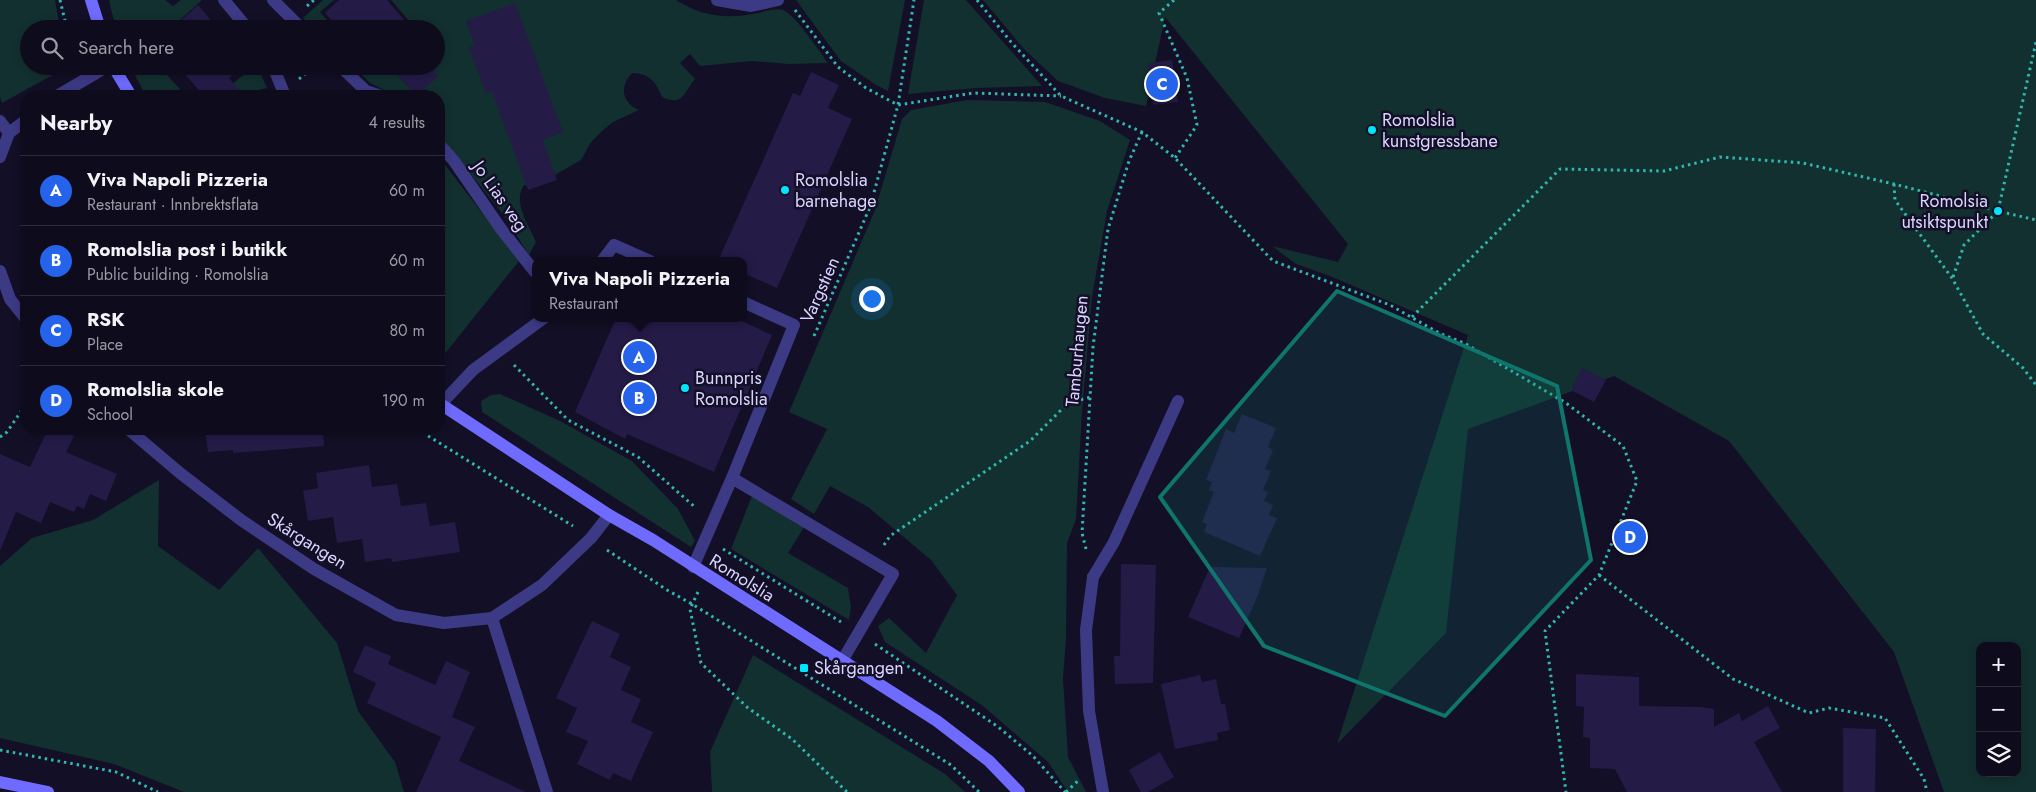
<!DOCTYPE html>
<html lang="en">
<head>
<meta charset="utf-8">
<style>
	body { margin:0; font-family:Jost,sans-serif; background:#1c1929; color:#f1f3f6 }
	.controls { position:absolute; right:15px; bottom:15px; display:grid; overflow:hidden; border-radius:10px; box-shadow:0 2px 8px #0003 }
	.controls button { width:45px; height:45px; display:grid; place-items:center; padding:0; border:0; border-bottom:1px solid #2e2b3b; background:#0e0b1c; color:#f1f3f6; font:25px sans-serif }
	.you { position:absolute; left:871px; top:298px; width:18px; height:18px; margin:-12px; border:4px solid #fff; border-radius:50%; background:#1a73e8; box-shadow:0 0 0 8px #1a73e833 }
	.badge { display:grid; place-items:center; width:32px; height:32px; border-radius:50%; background:#2563eb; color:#fff; font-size:16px; font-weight:700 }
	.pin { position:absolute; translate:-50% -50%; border:2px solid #fff; box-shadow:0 1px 5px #0006 }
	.popup { position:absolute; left:532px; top:257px; width:215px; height:65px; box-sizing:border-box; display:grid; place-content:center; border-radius:10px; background:#0e0b1c; filter:drop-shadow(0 1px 4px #0005); font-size:16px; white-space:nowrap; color:#9b9ba3 }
	.popup b { font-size:19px; color:#f1f3f6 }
	.popup::after { content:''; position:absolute; left:50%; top:100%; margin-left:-10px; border:10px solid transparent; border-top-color:#0e0b1c }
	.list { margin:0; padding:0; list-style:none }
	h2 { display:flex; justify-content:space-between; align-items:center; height:65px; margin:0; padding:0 20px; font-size:21px }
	h2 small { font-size:16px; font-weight:400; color:#9b9ba3 }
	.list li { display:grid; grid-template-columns:32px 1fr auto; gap:15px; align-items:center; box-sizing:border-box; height:70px; padding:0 20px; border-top:1px solid #2e2b3b }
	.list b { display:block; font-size:19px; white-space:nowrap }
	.list p { margin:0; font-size:16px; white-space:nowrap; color:#9b9ba3 }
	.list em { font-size:16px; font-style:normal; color:#9b9ba3 }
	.icon { flex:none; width:28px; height:28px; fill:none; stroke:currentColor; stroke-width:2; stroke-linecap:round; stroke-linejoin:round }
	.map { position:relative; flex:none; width:2036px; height:792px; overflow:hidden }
	.search { position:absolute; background:#0e0b1c; box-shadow:0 2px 8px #0003; left:20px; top:20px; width:425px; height:55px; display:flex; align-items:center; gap:12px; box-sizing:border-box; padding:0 18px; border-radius:28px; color:#9b9ba3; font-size:19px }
	.panel { position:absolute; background:#0e0b1c; box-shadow:0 2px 8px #0003; left:20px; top:90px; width:425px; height:345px; border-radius:20px }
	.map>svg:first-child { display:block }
	.green { fill:#12302f; fill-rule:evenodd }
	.building { fill:#241b47 }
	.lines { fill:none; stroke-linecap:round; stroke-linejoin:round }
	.path { stroke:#2fb8b0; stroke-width:3; stroke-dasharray:2.5 4; stroke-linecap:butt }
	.lane { stroke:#3d3a85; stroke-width:12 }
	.street { stroke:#3d3a85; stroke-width:12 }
	.secondary { stroke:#6f6bff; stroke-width:12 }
	.marked { fill:#0f766e; fill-opacity:0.2; stroke:#0f766e; stroke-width:4; stroke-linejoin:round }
	.poi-dot { fill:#00e5ff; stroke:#130f26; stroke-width:2 }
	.labels { text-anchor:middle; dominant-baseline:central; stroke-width:5; stroke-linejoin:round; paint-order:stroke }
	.poi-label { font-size:18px; fill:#d9d4ff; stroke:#130f26; text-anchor:start }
	.street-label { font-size:18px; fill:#d9d4ff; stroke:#130f26 }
</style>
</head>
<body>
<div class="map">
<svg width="2036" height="792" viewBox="0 0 2036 792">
	<rect width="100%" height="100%" fill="#130f26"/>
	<!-- green -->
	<g class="green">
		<path d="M0 0H55L60 29H29V66L67 67 2 103 0 97Z"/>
		<path d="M109 0H165L173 6 181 0H202L170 29H116Z"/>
		<path d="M323 0H334L320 12 335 29H314L303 18Z"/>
		<path d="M391 0H676C702 16 723 19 753 14 762 13 774 7 783 10 795 14 820 52 828 63L789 64 752 61 700 66 690 54 680 63 695 79C684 92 683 107 662 97 656 82 649 73 632 73 619 87 622 103 639 110L613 122 602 131 591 142 581 160 534 187 524 185C512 203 529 225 536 242L529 255 505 217 439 134V96H396L370 83 353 66H368L372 71 378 66H436V29H416Z"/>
		<path d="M796 0H905L888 91 876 85 841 61Z"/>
		<path d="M924 0H966L1042 86 977 88 908 94Z"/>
		<path d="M983 0H2036V792H1944L1894 652 1729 441 1614 376 1468 429 1446 633 1337 744 1468 335 1330 276 1296 264 1272 246 1338 262 1348 244 1165 17 1146 106 1105 98 1058 81 1024 49ZM1980 646H2017V773H1980Z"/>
		<path d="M130 66H159L186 96H146Z"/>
		<path d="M254 66H257L267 88 235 96H218Z"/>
		<path d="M967 100 1045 102 1100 121 1130 140 1107 211 1092 297 1082 412 1076 519 1067 543 1066 637 1063 679 1068 757 1086 792H1068L1048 762 983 706 885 642 878 626 889 618 926 653 957 595 931 560 868 507 830 486 814 514 791 499 827 429 789 412 875 210 902 119 911 110Z"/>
		<path d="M439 157 519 261 439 361Z"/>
		<path d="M500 394 560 421 632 461 678 509 695 541 691 547 482 412 481 401 491 395Z"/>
		<path d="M159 480 158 546 219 590 258 548 337 643 358 711 395 762 404 792H184L114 764 0 738V566L32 538 93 520Z"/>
		<path d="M752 496 804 527 788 553 848 588 851 607 849 620 731 549Z"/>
		<path d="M753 655 945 774 965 792H712L710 752Z"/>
	</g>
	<!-- building -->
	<g class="building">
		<path d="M339 0H387L412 29H339L325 13Z"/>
		<path d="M515 3 563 132 543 140 557 180 528 190 492 92 486 94 469 47 475 45 466 21Z"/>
		<path d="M198 5 218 29H171Z"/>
		<path d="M1172 60 1178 102 1153 105 1148 63Z"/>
		<path d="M178 66H243L229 78 244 96H204Z"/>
		<path d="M388 66H429L438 76 417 96Z"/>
		<path d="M811 72 839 85 828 108 852 119 777 288 743 273V261H718L793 93 800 96Z"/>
		<path d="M616 318H735L772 335 714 472 627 434 625 439 575 412Z"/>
		<path d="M1582 368 1606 380 1594 402 1571 390Z"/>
		<path d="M1242 414 1276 428 1268 447 1273 450 1265 469 1271 471 1263 490 1268 492 1264 501 1273 505 1269 515 1277 518 1260 556 1204 532 1207 524 1202 522 1214 492 1209 490 1212 482 1206 480 1226 429 1234 433Z"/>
		<path d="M48 429H58L74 436 66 452 117 474 106 501 90 494 84 509 77 506 74 512 50 502 41 523 16 512 0 551V454L30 467Z"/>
		<path d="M205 429H323L324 446 233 453V450L208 452Z"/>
		<path d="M369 465 372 487 397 484 401 506 426 503 430 526 455 522 460 552 392 562 391 558 365 562 362 539 337 543 333 517 308 521 303 491 318 488 316 473Z"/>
		<path d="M1121 564 1156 565 1153 683 1115 684 1114 656H1120Z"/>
		<path d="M1210 567 1267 568 1258 595 1239 638 1188 617Z"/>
		<path d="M592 621 620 634 610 657 631 667 621 690 641 699 631 722 653 732 631 781 613 773 610 780 577 764 588 741 566 732 577 708 556 698Z"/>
		<path d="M365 645 391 656 388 664 435 685 446 661 470 672 452 717 475 727 459 761 526 792H416L441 737 367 703 376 683 353 672Z"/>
		<path d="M1576 674 1639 677V706L1701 707 1714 709V727L1739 713 1742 721 1768 706 1780 728 1754 742 1782 792H1627L1615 769 1590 768V738L1583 737 1584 707 1576 706Z"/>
		<path d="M1200 675 1202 682 1216 679 1221 704H1225L1230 730 1217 733 1218 740 1175 749 1161 684Z"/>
		<path d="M1843 728 1876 729 1875 792H1843Z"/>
		<path d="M1160 752 1174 777 1148 792H1141L1129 770Z"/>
	</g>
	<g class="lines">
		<!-- path -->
		<g class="path">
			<path d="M60 0 67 29"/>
			<path d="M977 0 1011 42 1061 96 1142 132 1175 158 1273 261 1390 305 1439 333 1464 343 1566 403 1623 446 1637 481 1599 575 1545 631 1566 792"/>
			<path d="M1174 0 1159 13 1187 78 1197 125 1175 158"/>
			<path d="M307 6 314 0"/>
			<path d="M795 10 838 67 866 88 898 105 973 93 1061 96"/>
			<path d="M299 79 315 66"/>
			<path d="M1894 184 1895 200 1952 278 1983 334 2023 368 2036 385"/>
			<path d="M1953 277 1964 245 1998 211 2036 220"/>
			<path d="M1412 317 1560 169 1664 171 1720 157 1803 163 1894 184 1998 211 2036 42"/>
			<path d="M814 336 870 207 898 105 914 0"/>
			<path d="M514 365 568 420 638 457 696 508"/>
			<path d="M417 429 573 526"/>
			<path d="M0 437 7 432 26 404"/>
			<path d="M884 545 890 536 1030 441 1068 403 1091 397"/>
			<path d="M723 549 841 622"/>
			<path d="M1086 549 1082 533 1093 347 1108 229 1129 161 1142 132"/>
			<path d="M607 550 667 590 692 604 951 765 979 792"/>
			<path d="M1599 575 1733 679 1809 713 1829 708 1885 718 1924 779 1927 792"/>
			<path d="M698 592 690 609 701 663 748 708 792 739 847 792"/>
			<path d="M875 644 997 726 1033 756 1065 792"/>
			<path d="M0 750 116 772 158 792"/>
			<path d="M1066 792 1080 779"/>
		</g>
		<!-- lane -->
		<g class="lane">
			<path d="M717 0 751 6 778 0"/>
			<path d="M0 121 9 133"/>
			<path d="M602 261 614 245 650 261"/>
			<path d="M732 478 893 574 842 661"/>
			<path d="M693 567 732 478 794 325 743 302"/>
			<path d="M1093 577 1114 542 1178 401"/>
			<path d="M492 618 547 792"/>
		</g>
		<!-- street -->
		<g class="street">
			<path d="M224 0 248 29"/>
			<path d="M273 0 302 29"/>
			<path d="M273 66 285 96"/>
			<path d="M340 66 366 91 381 96"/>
			<path d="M57 96 108 66"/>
			<path d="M439 144 454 161 501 229 535 272"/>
			<path d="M0 157 9 133 26 120"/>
			<path d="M0 271 10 299 26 319"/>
			<path d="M441 404 473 370 544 318"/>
			<path d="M128 429 180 473 241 520 314 569 396 615 444 623 492 618 542 585 591 538 609 515"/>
			<path d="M1093 577 1086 630 1089 711 1103 792"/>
		</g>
		<!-- secondary -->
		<g class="secondary">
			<path d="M91 0 100 29"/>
			<path d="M113 66 131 96"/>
			<path d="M439 403 609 515 653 540 937 721 989 761 1019 792"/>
			<path d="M0 782 48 792"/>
		</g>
	</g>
	<!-- marked area -->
	<path class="marked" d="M1337 291 1557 386 1591 560 1445 716 1264 646 1160 497Z"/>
	<!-- markers -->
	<g class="poi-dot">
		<circle cx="1372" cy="130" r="5"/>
		<circle cx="785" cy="190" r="5"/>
		<circle cx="1998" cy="211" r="5"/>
		<circle cx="685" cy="388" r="5"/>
		<rect x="799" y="663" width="10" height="10" rx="2.5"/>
	</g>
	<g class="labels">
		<!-- poi labels -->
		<g class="poi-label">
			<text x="1382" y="120">Romolslia<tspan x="1382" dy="21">kunstgressbane</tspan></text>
			<text x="795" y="180">Romolslia<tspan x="795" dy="21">barnehage</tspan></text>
			<text x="1988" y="201" text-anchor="end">Romolsia<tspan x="1988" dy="21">utsiktspunkt</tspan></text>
			<text x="695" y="378">Bunnpris<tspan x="695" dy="21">Romolslia</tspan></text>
			<text x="814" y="668">Skårgangen</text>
		</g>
		<!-- street labels -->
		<g class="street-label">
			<text transform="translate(500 196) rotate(55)">Jo Lias veg</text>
			<text transform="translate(820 290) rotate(-66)">Vargstien</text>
			<text transform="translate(1077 351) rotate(-85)">Tamburhaugen</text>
			<text transform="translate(307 541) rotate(32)">Skårgangen</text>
			<text transform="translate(742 578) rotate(32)">Romolslia</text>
		</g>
	</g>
</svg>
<div class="controls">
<button>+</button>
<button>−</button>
<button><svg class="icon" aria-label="layers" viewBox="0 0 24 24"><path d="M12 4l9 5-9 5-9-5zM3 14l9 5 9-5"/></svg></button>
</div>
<div class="you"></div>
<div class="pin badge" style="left:639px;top:357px">A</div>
<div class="popup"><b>Viva Napoli Pizzeria</b>Restaurant</div>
<div class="pin badge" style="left:639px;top:398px">B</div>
<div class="pin badge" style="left:1162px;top:84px">C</div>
<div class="pin badge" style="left:1630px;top:537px">D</div>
<div class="search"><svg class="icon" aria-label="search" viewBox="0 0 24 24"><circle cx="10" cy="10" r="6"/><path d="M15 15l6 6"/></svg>Search here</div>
<section class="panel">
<h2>Nearby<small>4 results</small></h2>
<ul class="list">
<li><span class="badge">A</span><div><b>Viva Napoli Pizzeria</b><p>Restaurant · Innbrektsflata</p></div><em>60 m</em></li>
<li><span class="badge">B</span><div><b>Romolslia post i butikk</b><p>Public building · Romolslia</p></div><em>60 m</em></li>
<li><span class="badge">C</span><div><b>RSK</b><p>Place</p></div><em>80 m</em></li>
<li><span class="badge">D</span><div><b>Romolslia skole</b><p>School</p></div><em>190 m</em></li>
</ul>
</section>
</div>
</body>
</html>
